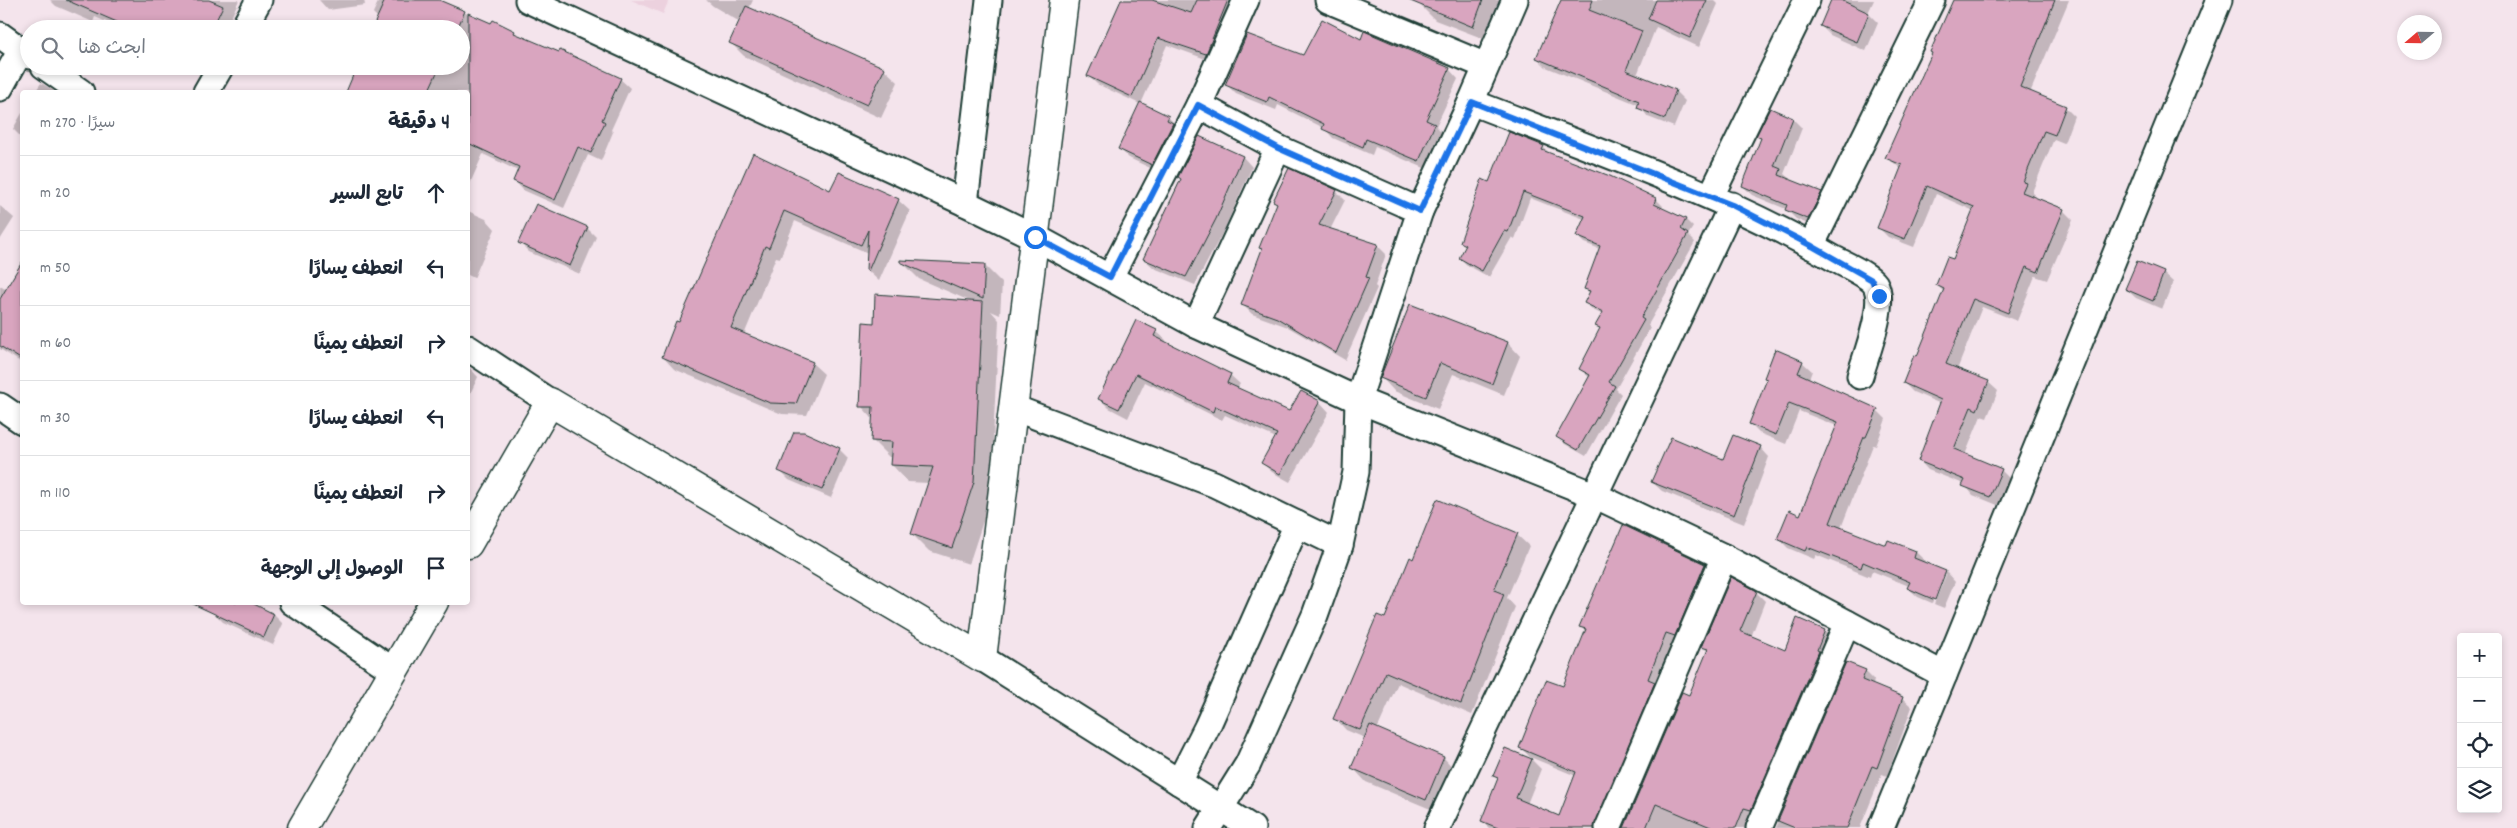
<!DOCTYPE html>
<html lang="ar">
<head>
<meta charset="utf-8">
<style>
	body { margin:0; font-family:Dekko,"Playpen Sans Arabic",sans-serif; background:#f2f2f3; color:#1f2937; direction:rtl }
	.controls { position:absolute; right:15px; bottom:15px; display:grid; overflow:hidden; border-radius:5px; box-shadow:0 2px 8px #0003 }
	.controls button { width:45px; height:45px; display:grid; place-items:center; padding:0; border:0; border-bottom:1px solid #e0e1e3; background:#fff; color:#1f2937; font:25px sans-serif }
	.compass { position:absolute; left:2397px; top:15px; width:45px; height:45px; border-radius:50%; background:#fff; box-shadow:0 2px 8px #0003; rotate:250deg }
	.stop { position:absolute; width:15px; height:15px; margin:-11px; border:4px solid #1a73e8; border-radius:50%; background:#fff }
	.stop.end { background:#1a73e8; border-color:#fff; box-shadow:0 1px 5px #0008 }
	.list { margin:0; padding:0; list-style:none }
	h2 { display:flex; justify-content:space-between; align-items:center; height:65px; margin:0; padding:0 20px; font-size:21px }
	h2 small { font-size:16px; font-weight:400; color:#747a83 }
	.list li { display:grid; grid-template-columns:32px 1fr auto; gap:15px; align-items:center; box-sizing:border-box; height:75px; padding:0 20px; border-top:1px solid #e0e1e3 }
	.list b { display:block; font-size:19px; white-space:nowrap }
	.list em { font-size:16px; font-style:normal; color:#747a83 }
	.icon { flex:none; width:28px; height:28px; fill:none; stroke:currentColor; stroke-width:2; stroke-linecap:round; stroke-linejoin:round }
	.map { position:relative; flex:none; width:2517px; height:828px; overflow:hidden; direction:ltr }
	.search { position:absolute; background:#fff; box-shadow:0 2px 8px #0003; left:20px; top:20px; width:450px; height:55px; display:flex; align-items:center; gap:12px; box-sizing:border-box; padding:0 18px; border-radius:28px; color:#747a83; font-size:19px }
	.panel { position:absolute; background:#fff; box-shadow:0 2px 8px #0003; left:20px; top:90px; width:450px; height:515px; border-radius:5px; direction:rtl }
	.map>svg:first-child { display:block }
	.built { fill:#ecd1de }
	.shadow { fill:#0003 }
	.building { fill:#d9a5bf; stroke:#1f3d34 }
	.lines { fill:none; stroke-linecap:round; stroke-linejoin:round }
	.street-casing { stroke:#1f3d34; stroke-width:29 }
	.secondary-casing { stroke:#1f3d34; stroke-width:31 }
	.street { stroke:#fff; stroke-width:25 }
	.secondary { stroke:#fff; stroke-width:28 }
	.route { stroke:#1a73e8; stroke-width:6 }
</style>
</head>
<body>
<div class="map">
<svg width="2517" height="828" viewBox="0 0 2517 828">
	<rect width="100%" height="100%" fill="#f4e4ec"/>
	<filter id="ink" filterUnits="userSpaceOnUse"><feTurbulence type="fractalNoise" baseFrequency=".02" numOctaves="2"/><feDisplacementMap in="SourceGraphic" scale="10" xChannelSelector="R" yChannelSelector="G"/><feConvolveMatrix kernelMatrix="1 2 1 2 8 2 1 2 1" color-interpolation-filters="sRGB"/></filter>
	<g filter="url(#ink)">
		<!-- built -->
		<path class="built" d="M631 0H669L663 14Z"/>
		<!-- shadow -->
		<g class="shadow">
			<path d="M50 0H239L226 29H123L95 17 93 22 56 6Z"/>
			<path d="M319 0H364L365 5 328 10Z"/>
			<path d="M379 0H432L514 32 518 36 620 79 630 88 611 130 613 132 601 161 588 155 564 208 523 190 514 180 518 171 483 154 468 188V92H347L358 66H461V29H374L378 18 373 13Z"/>
			<path d="M706 0H753L749 9 884 69 898 82 881 118 744 56 730 42 740 22 713 6Z"/>
			<path d="M1123 0H1237L1214 62 1167 45 1141 104 1168 117 1177 126 1161 173 1129 158 1120 149 1140 104 1097 84 1088 76Z"/>
			<path d="M1423 0H1502L1487 40 1435 20 1421 6Z"/>
			<path d="M1562 0H1714L1718 4 1699 47 1656 27 1637 75 1675 91 1685 101 1674 127 1648 117 1639 105 1546 67 1537 58Z"/>
			<path d="M1832 0H1874L1868 13 1878 23 1866 51 1830 35 1821 26Z"/>
			<path d="M1954 0H2069L2030 93 2065 107 2074 116 2064 143 2054 139 2032 192 2034 194 2033 198 2064 211 2073 220 2047 280 2035 276 2017 321 1982 307 1957 370 1988 382 1998 391 1987 418 1981 416 1965 455 2001 470 2010 479 2000 506 1973 495 1964 484 1928 470 1919 460 1941 404 1913 392 1904 383 1918 358 1944 292 1937 285 1953 261 1974 211 1936 194 1914 247 1888 237 1878 227 1901 169 1887 157 1933 54Z"/>
			<path d="M1361 41 1449 69 1458 79 1436 126 1444 134 1429 170 1375 147 1372 155 1333 138 1324 128 1278 105 1276 110 1236 94 1227 85 1303 57Z"/>
			<path d="M41 83 56 92H35Z"/>
			<path d="M1770 110 1793 119 1802 128 1784 174 1790 179 1821 193 1830 202 1817 228 1796 219 1786 209 1752 195 1743 186 1762 140 1758 136Z"/>
			<path d="M22 113V138L13 129Z"/>
			<path d="M1200 137 1243 157 1252 167 1225 228 1195 285 1154 268 1144 259Z"/>
			<path d="M1543 147 1550 154 1656 199 1663 206 1661 209 1686 220 1693 227 1688 235 1695 242 1648 325 1650 328 1616 389 1621 394 1586 456 1565 444 1558 437 1590 378 1580 369 1600 329 1597 326 1603 315 1593 310 1586 303 1590 294 1586 289 1600 249 1584 243 1577 236 1584 219 1530 198 1515 239 1512 237 1489 277 1467 265 1460 258 1467 246 1461 241 1490 184Z"/>
			<path d="M754 154 831 192 898 200 910 211 879 281 867 270 868 253 795 221 780 258 776 257 744 335 812 363 824 374 807 415 782 414 674 369 663 357 680 324Z"/>
			<path d="M1336 191 1345 200 1330 230 1377 245 1386 254 1375 286 1377 288 1345 360 1288 327 1252 314 1243 305 1263 250 1260 248 1278 205 1274 201Z"/>
			<path d="M0 206 14 218 0 240Z"/>
			<path d="M468 211 486 219 495 229 474 278 468 275Z"/>
			<path d="M587 228 596 237 580 274 529 252 520 243Z"/>
			<path d="M901 261 984 265 1002 283 1000 315 991 311 999 320 990 500 969 564 929 551 912 534 929 483 908 482 892 465V457H889L872 440 873 419 861 406 875 324 970 301 919 279Z"/>
			<path d="M22 265V363L0 349V286L7 290Z"/>
			<path d="M2163 273 2173 282 2162 309 2136 298 2126 289Z"/>
			<path d="M1156 331 1166 340 1165 342 1230 375 1240 384 1237 389 1290 413 1301 392 1320 402 1329 412 1290 482 1272 472 1262 463 1276 438 1225 415 1222 420 1145 382 1128 418 1109 408 1099 398Z"/>
			<path d="M1478 331 1508 343 1520 356 1504 395 1453 374 1438 409 1394 391 1382 378Z"/>
			<path d="M1802 362 1812 371 1809 379 1877 410 1886 419 1876 446 1873 445 1841 528 1887 547 1889 541 1916 552 1925 561 1924 563 1946 572 1955 582 1944 608 1934 604 1946 575H1944L1932 603 1918 597 1908 588 1909 586 1872 571 1870 577 1816 555 1814 559 1788 548 1779 539 1801 516 1837 426 1799 411 1786 444 1759 433 1750 424 1768 380 1765 377Z"/>
			<path d="M468 366 478 377 468 398Z"/>
			<path d="M1760 447 1769 457 1744 524 1662 491 1652 482Z"/>
			<path d="M839 449 848 458 831 498 789 480 780 471Z"/>
			<path d="M1624 526 1705 565 1714 574 1605 828H1489L1482 821 1499 780 1494 776 1532 760 1541 769 1527 804 1560 817 1576 776 1530 757 1521 748 1563 688 1586 632 1580 626Z"/>
			<path d="M1517 535 1529 546 1507 598 1515 607 1472 715 1398 683 1377 730 1444 758 1457 772 1440 813 1366 782 1353 768 1365 738 1346 730 1335 718 1414 560Z"/>
			<path d="M1756 592 1765 601 1751 637 1785 651 1824 631 1833 640 1756 828H1625L1689 697 1708 652 1703 646Z"/>
			<path d="M247 602 274 615 283 624 273 645 223 622 214 613Z"/>
			<path d="M1847 663 1865 671 1874 680 1873 685 1902 698 1912 707 1887 776 1882 774 1860 828H1776Z"/>
		</g>
		<!-- building -->
		<g class="building">
			<path d="M66 0H209L223 6 212 29H133Z"/>
			<path d="M385 0H439L465 11 457 29H372Z"/>
			<path d="M1121 0H1152L1191 13 1197 0H1228L1206 54 1158 38 1132 97 1087 76Z"/>
			<path d="M1408 0H1483L1473 27Z"/>
			<path d="M1561 0H1593L1589 10 1642 31 1626 70 1676 90 1665 119 1637 108 1639 101 1536 58Z"/>
			<path d="M1656 0H1707L1690 38 1648 19Z"/>
			<path d="M1831 0H1841L1869 13 1857 42 1820 26Z"/>
			<path d="M1953 0H2055L2020 87 2066 106 2055 135 2044 131 2023 182 2026 183 2022 192 2064 209 2038 272 2026 267 2008 313 1973 299 1946 364 1989 381 1977 410 1971 407 1954 449 2002 469 1990 497 1962 486 1965 480 1918 461 1941 400 1903 383 1914 355 1917 356 1944 289 1936 285 1947 257 1953 259 1974 207 1927 186 1905 239 1877 228 1902 165 1885 158 1932 53 1930 52Z"/>
			<path d="M746 6 885 68 867 105 729 43Z"/>
			<path d="M468 13 491 23 493 20 515 31 514 33 559 52 560 50 621 78 602 120 605 122 591 153 578 147 555 200 513 181 519 167 468 143Z"/>
			<path d="M1322 19 1361 39 1364 31 1450 68 1426 120 1435 124 1419 161 1366 139 1363 147 1322 129 1324 124 1269 97 1267 102 1225 85 1247 34 1303 55Z"/>
			<path d="M357 66H440L428 92H346Z"/>
			<path d="M1140 102 1169 116 1167 120 1173 123 1152 165 1118 149Z"/>
			<path d="M1770 108 1793 118 1774 166 1781 169 1779 175 1822 192 1808 219 1785 210 1787 205 1742 186 1761 138 1756 136Z"/>
			<path d="M1509 132 1544 146 1542 150 1610 176 1656 198 1654 204 1686 219 1681 229 1688 234 1641 318 1644 320 1609 382 1615 386 1578 450 1556 437 1590 375 1579 369 1600 328 1595 326 1603 312 1584 303 1590 291 1584 289 1600 246 1576 236 1585 216 1523 192 1508 232 1504 231 1482 271 1459 258 1466 245 1460 242 1482 179 1489 182Z"/>
			<path d="M1199 136 1243 156 1216 219 1186 277 1143 259 1181 179 1178 177Z"/>
			<path d="M753 153 830 190 839 172 899 199 868 271 866 270 868 230 861 245 784 211 769 248 765 246 731 328 813 362 796 404 770 403 662 357 676 321 679 322Z"/>
			<path d="M1289 168 1337 190 1319 225 1378 244 1366 277 1369 278 1336 353 1277 318 1241 305 1262 249 1259 248 1277 203 1273 201Z"/>
			<path d="M536 204 588 227 570 266 518 243Z"/>
			<path d="M900 260 985 264 983 299 900 262Z"/>
			<path d="M2137 261 2164 272 2153 301 2125 289Z"/>
			<path d="M22 262V360L0 346V299Z"/>
			<path d="M875 294 983 302 974 482 952 548 911 534 933 467 890 465 892 442 871 441 873 407H859L863 322 874 323Z"/>
			<path d="M1410 304 1508 342 1492 384 1440 363 1426 397 1380 378Z"/>
			<path d="M1136 320 1157 330 1154 336 1231 374 1227 383 1289 411 1301 391 1320 401 1280 474 1261 463 1277 434 1215 406 1213 412 1136 374 1119 409 1098 399Z"/>
			<path d="M1775 349 1803 361 1798 373 1878 409 1866 437H1864L1830 523 1886 545 1888 540 1916 551 1914 558 1946 571 1935 600 1907 588 1910 582 1863 562 1861 568 1807 547 1805 551 1777 539 1789 510 1800 515 1838 422 1789 403 1776 435 1749 424 1767 379 1764 378Z"/>
			<path d="M794 432H804L840 448 822 490 778 471Z"/>
			<path d="M1733 435 1761 446 1734 515 1651 482 1671 437 1723 459Z"/>
			<path d="M1437 499 1518 533 1494 590 1504 594 1461 704 1386 672 1360 730 1333 719 1377 615 1385 618 1410 557 1413 559Z"/>
			<path d="M1623 525 1705 564 1675 636 1666 633 1648 679 1655 682 1594 828H1498L1481 821 1498 778 1493 776 1505 748 1532 759 1516 798 1559 816 1576 772 1519 748 1546 680 1563 686 1586 629 1579 627Z"/>
			<path d="M1731 577 1757 591 1740 631 1785 650 1797 618 1825 630 1817 650 1819 651 1751 810 1744 808 1736 828H1713L1656 804 1646 828H1624L1682 692 1689 695 1708 649 1701 647Z"/>
			<path d="M189 602H250L274 614 264 637Z"/>
			<path d="M1846 662 1866 670 1862 680 1903 697 1877 768 1872 766 1847 828H1795L1778 821Z"/>
			<path d="M1370 725 1444 757 1426 800 1351 768Z"/>
		</g>
		<g class="lines">
			<!-- street casing -->
			<g class="street-casing">
				<g id="street">
					<path d="M528 0 965 203 1035 237 1196 325 1358 400 1594 495 1724 557 1944 675 2219 0"/>
					<path d="M1328 0 1486 66"/>
					<path d="M243 29 259 0"/>
					<path d="M0 35 29 56"/>
					<path d="M44 66 81 92"/>
					<path d="M0 88 21 50"/>
					<path d="M206 92 221 66"/>
					<path d="M1471 102C1594 150 1719 193 1833 258 1844 264 1869 275 1875 284 1887 304 1866 354 1860 376"/>
					<path d="M1199 105 1278 148 1420 211"/>
					<path d="M1711 196 1807 0"/>
					<path d="M965 203 989 0"/>
					<path d="M1811 246 1932 0"/>
					<path d="M1110 277 1199 105 1246 0"/>
					<path d="M1196 325 1278 148"/>
					<path d="M468 348 550 402"/>
					<path d="M0 406 22 421"/>
					<path d="M1014 408 1214 484 1340 545"/>
					<path d="M292 602 394 671"/>
					<path d="M982 658 1252 828"/>
					<path d="M1179 782 1207 727 1297 524"/>
					<path d="M1208 828 1248 764 1315 615 1340 545 1356 472 1358 400 1420 211 1471 102 1515 0"/>
					<path d="M1437 828 1732 205"/>
					<path d="M1608 828 1724 557"/>
					<path d="M1759 828 1847 623"/>
					<path d="M1881 828 1944 675"/>
				</g>
			</g>
			<!-- secondary casing -->
			<g class="secondary-casing">
				<g id="secondary">
					<path d="M468 544 550 402 982 658 1064 0"/>
					<path d="M302 828 434 602"/>
				</g>
			</g>
			<!-- street -->
			<use href="#street" class="street"/>
			<!-- secondary -->
			<use href="#secondary" class="secondary"/>
		</g>
	</g>
	<g class="lines" filter="url(#ink)">
		<!-- route -->
		<path class="route" d="M1035 237 1110 277 1198 105 1278 148 1420 211 1472 102 1732 205 1812 246 1872 280 1879 296"/>
	</g>
</svg>
<div class="controls">
<button>+</button>
<button>−</button>
<button><svg class="icon" aria-label="locate" viewBox="0 0 24 24"><circle cx="12" cy="12" r="6"/><path d="M12 2v4M12 18v4M2 12h4M18 12h4"/></svg></button>
<button><svg class="icon" aria-label="layers" viewBox="0 0 24 24"><path d="M12 4l9 5-9 5-9-5zM3 14l9 5 9-5"/></svg></button>
</div>
<svg class="compass" viewBox="-18 -18 36 36"><path d="M0-13l5 13h-10z" fill="#e53935"/><path d="M0 13l5-13h-10z" fill="#747a83"/></svg>
<div class="stop" style="left:1035px;top:237px"></div>
<div class="stop end" style="left:1879px;top:296px"></div>
<div class="search"><svg class="icon" aria-label="search" viewBox="0 0 24 24"><circle cx="10" cy="10" r="6"/><path d="M15 15l6 6"/></svg>ابحث هنا</div>
<section class="panel">
<h2>4 دقيقة<small>سيرًا · 270 m</small></h2>
<ul class="list">
<li><svg class="icon" aria-label="ahead" viewBox="0 0 24 24"><path d="M12 20V5M6 11l6-6 6 6"/></svg><div><b>تابع السير</b></div><em>20 m</em></li>
<li><svg class="icon" aria-label="left" viewBox="0 0 24 24"><path d="M17 20v-9H6M10 6l-5 5 5 5"/></svg><div><b>انعطف يسارًا</b></div><em>50 m</em></li>
<li><svg class="icon" aria-label="right" viewBox="0 0 24 24"><path d="M7 20v-9h11M14 6l5 5-5 5"/></svg><div><b>انعطف يمينًا</b></div><em>60 m</em></li>
<li><svg class="icon" aria-label="left" viewBox="0 0 24 24"><path d="M17 20v-9H6M10 6l-5 5 5 5"/></svg><div><b>انعطف يسارًا</b></div><em>30 m</em></li>
<li><svg class="icon" aria-label="right" viewBox="0 0 24 24"><path d="M7 20v-9h11M14 6l5 5-5 5"/></svg><div><b>انعطف يمينًا</b></div><em>110 m</em></li>
<li><svg class="icon" aria-label="arrive" viewBox="0 0 24 24"><path d="M6 21V4h12l-3 4 3 4H6"/></svg><div><b>الوصول إلى الوجهة</b></div></li>
</ul>
</section>
</div>
</body>
</html>
